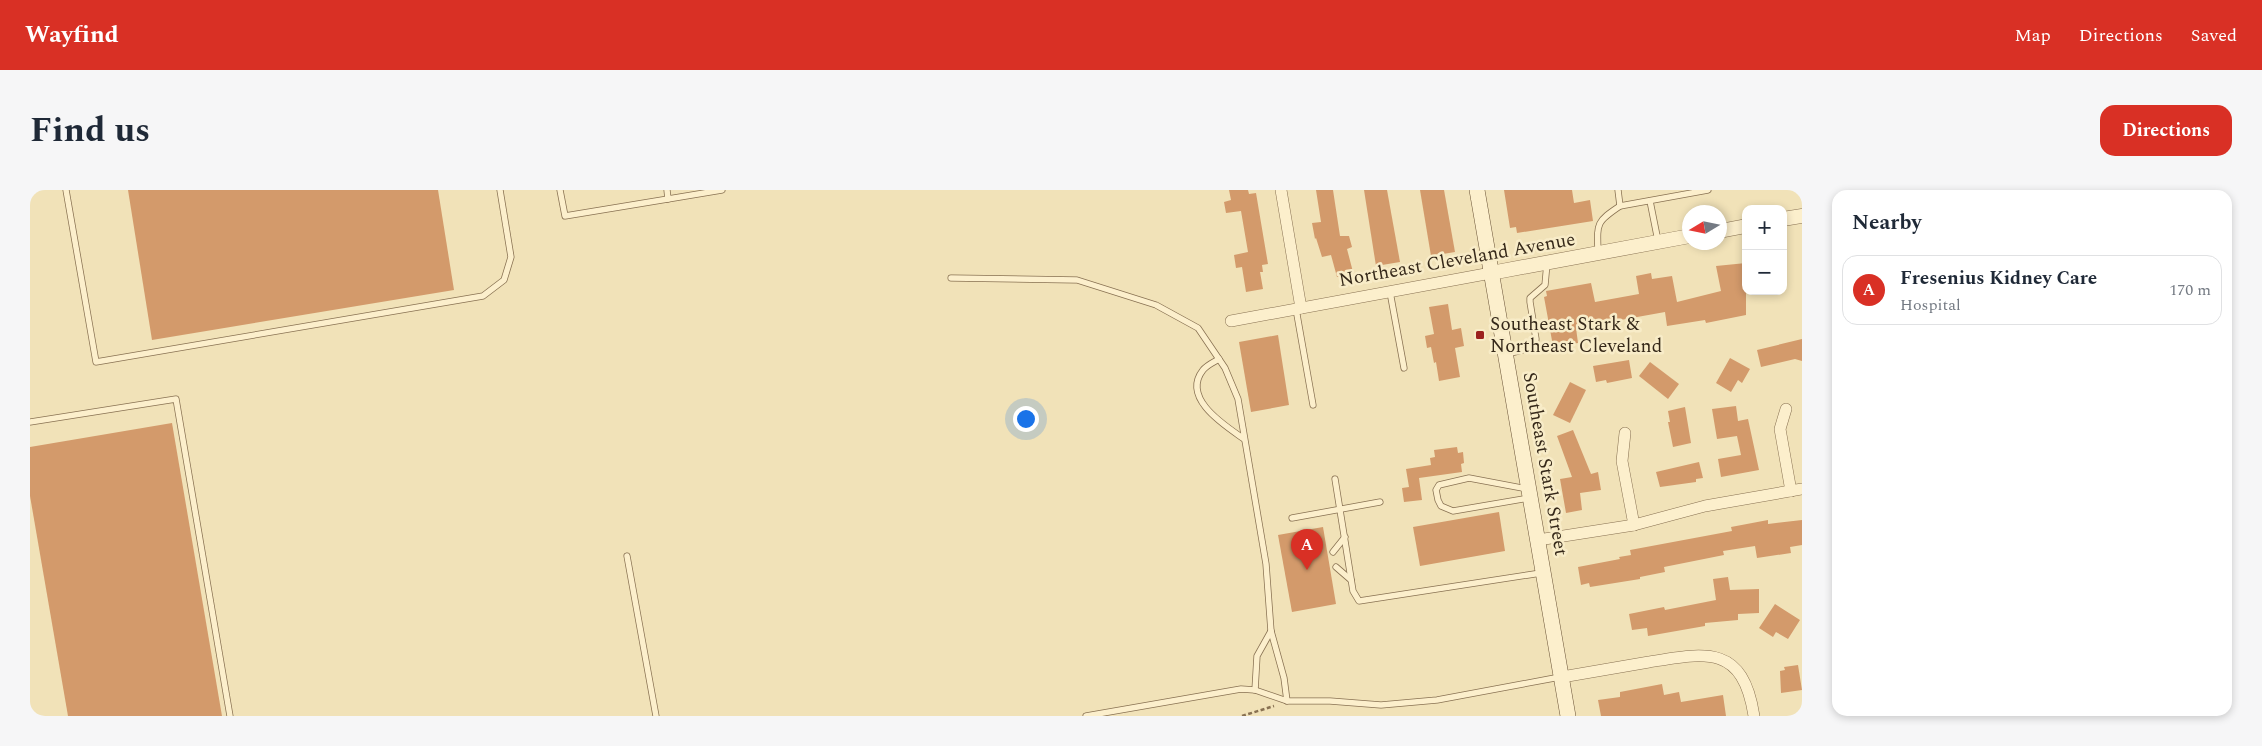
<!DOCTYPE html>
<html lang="en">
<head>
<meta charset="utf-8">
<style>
	body { margin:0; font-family:Spectral,serif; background:#f6f6f7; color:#1f2937 }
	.controls { position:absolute; right:15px; top:15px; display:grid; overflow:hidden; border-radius:10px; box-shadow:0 2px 8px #0003 }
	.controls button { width:45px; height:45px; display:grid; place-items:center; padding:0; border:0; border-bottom:1px solid #e0e1e3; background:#fff; color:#1f2937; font:25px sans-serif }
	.compass { position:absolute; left:1652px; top:15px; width:45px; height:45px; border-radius:50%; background:#fff; box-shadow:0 2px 8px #0003; rotate:260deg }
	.you { position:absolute; left:995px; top:228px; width:18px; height:18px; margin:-12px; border:4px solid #fff; border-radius:50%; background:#1a73e8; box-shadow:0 0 0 8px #1a73e833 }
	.badge { display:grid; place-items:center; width:32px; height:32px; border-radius:50%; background:#d93025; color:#fff; font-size:16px; font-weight:700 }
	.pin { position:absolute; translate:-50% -41px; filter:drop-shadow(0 1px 2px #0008) }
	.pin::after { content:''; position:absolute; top:26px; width:18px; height:15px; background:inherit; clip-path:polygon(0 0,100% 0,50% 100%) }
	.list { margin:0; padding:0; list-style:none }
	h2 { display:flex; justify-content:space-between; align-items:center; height:65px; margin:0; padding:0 20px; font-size:21px }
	h2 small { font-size:16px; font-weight:400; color:#747a83 }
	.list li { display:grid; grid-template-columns:32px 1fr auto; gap:15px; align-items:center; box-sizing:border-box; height:70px; margin:0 10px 10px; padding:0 10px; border:1px solid #e0e1e3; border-radius:15px }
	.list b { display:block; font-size:19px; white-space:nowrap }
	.list p { margin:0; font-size:16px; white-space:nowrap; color:#747a83 }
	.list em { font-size:16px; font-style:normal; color:#747a83 }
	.map { position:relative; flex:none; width:1772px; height:526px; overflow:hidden; border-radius:15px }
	header { display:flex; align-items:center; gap:30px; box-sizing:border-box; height:70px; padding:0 25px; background:#d93025; color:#fff }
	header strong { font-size:24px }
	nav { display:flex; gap:28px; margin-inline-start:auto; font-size:18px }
	.intro { display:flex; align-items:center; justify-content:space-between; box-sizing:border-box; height:120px; padding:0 30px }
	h1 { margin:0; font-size:35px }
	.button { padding:12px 22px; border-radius:15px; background:#d93025; color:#fff; font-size:18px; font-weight:700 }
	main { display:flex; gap:30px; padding:0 30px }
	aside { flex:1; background:#fff; border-radius:15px; box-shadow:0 2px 8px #0003 }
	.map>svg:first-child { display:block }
	.building { fill:#d39a6b }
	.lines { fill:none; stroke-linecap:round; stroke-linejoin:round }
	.service-casing { stroke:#887152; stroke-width:7 }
	.minor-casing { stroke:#887152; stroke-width:12 }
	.tertiary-casing { stroke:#887152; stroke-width:15 }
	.secondary-casing { stroke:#695236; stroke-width:16 }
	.path { stroke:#887152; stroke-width:2.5; stroke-dasharray:4 2.5; stroke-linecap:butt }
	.service { stroke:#fcefcc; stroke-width:5.5 }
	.minor { stroke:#fcefcc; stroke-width:11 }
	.tertiary { stroke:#fcefcc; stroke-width:14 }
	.secondary { stroke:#fcefcc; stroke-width:15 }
	.poi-dot { fill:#9c211e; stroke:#f8ecc8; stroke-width:2 }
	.labels { text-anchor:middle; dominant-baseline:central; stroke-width:5; stroke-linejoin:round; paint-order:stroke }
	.street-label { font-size:19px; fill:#352819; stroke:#f8ecc8 }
	.poi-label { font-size:19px; fill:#352819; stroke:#f8ecc8; text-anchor:start }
</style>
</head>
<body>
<header>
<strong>Wayfind</strong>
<nav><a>Map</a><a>Directions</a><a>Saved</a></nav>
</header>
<div class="intro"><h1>Find us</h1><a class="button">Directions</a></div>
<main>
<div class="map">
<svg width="1772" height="526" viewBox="0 0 1772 526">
	<rect width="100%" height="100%" fill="#f1e2b8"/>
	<!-- building -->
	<g class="building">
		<path d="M98 0H408L424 100 122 150Z"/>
		<path d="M1199 0H1218L1219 4 1226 3 1238 74 1232 75 1233 82H1230L1233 99 1216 102 1212 77 1206 78 1204 65 1218 62 1211 21 1196 23 1194 12 1201 10Z"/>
		<path d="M1286 0H1303L1310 46H1319L1322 57 1317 59 1323 82 1307 87 1301 65 1292 67 1286 48 1285 49 1282 33 1291 32Z"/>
		<path d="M1334 0H1357L1370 72 1346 76Z"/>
		<path d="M1390 0H1414L1425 62 1401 66Z"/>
		<path d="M1474 0H1542L1544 13 1560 10 1563 31 1487 43 1486 37 1480 38Z"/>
		<path d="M1716 73V125L1676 133 1675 130 1637 136 1635 122 1546 138 1548 153 1523 156 1514 107 1517 106 1516 101 1561 93 1565 112 1609 104 1606 86 1621 83 1622 89 1642 86 1647 112 1691 101 1686 76Z"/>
		<path d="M1418 114 1422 140 1431 138 1434 156 1425 158 1430 187 1409 191 1406 172 1404 173 1401 157 1397 158 1395 146 1404 144 1399 117Z"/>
		<path d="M1248 145 1259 215 1221 222 1209 152Z"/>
		<path d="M1772 149V171L1765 169 1731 177 1727 160Z"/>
		<path d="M1700 168 1720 179 1712 193 1708 190 1701 202 1686 193Z"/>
		<path d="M1599 170 1602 188 1577 193 1576 190 1566 192 1563 176Z"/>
		<path d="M1620 172 1649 194 1638 209 1609 186Z"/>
		<path d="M1540 192 1556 200 1540 233 1523 225Z"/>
		<path d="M1706 216 1708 231 1718 229 1729 280 1691 287 1688 269 1711 265 1707 246 1687 249 1682 219Z"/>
		<path d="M1655 217 1661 253 1643 257 1638 232H1640L1638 221Z"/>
		<path d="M142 233 192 526H38L0 306V257Z"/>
		<path d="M1543 240 1561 284 1568 282 1571 300 1550 303 1552 320 1536 323 1530 289 1542 287 1527 246Z"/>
		<path d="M1427 257 1428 263 1433 262 1434 273 1431 274 1432 282 1389 288 1392 310 1374 312 1372 298 1379 297 1376 279 1401 275 1400 268 1405 267 1404 260Z"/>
		<path d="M1669 272 1673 288 1666 289V292L1630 297 1626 282Z"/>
		<path d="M1469 322 1475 361 1390 376 1383 337Z"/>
		<path d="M1738 330V334L1772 330V355L1760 357 1761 363 1727 368 1725 356 1693 361 1694 365 1634 377 1635 382 1610 387V389L1560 397 1559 393 1551 395 1548 377 1590 369 1589 367 1601 365 1600 360 1702 341 1701 337Z"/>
		<path d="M1293 337 1306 414 1262 422 1248 345Z"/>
		<path d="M1698 387 1700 400 1729 399V423L1708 424V430L1675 433V436L1618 446 1617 438 1602 440 1599 424 1634 417 1635 420 1686 410 1683 389Z"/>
		<path d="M1745 414 1770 430 1758 449 1746 442 1743 447 1729 438Z"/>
		<path d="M1768 475 1772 500 1751 503 1750 481 1755 480 1754 477Z"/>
		<path d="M1632 494 1634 505 1649 502 1651 512 1693 505 1696 526H1571L1568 510 1590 507V502Z"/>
	</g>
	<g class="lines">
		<!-- service casing -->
		<g class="service-casing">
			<g id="service">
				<path d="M36 0 66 172 453 106 474 90 481 67 470 0"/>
				<path d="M530 0 535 26 638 9"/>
				<path d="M637 0 638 9 692 0"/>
				<path d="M1620 11 1628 51"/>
				<path d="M1590 16 1678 0"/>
				<path d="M1568 62C1567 33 1566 32 1590 16L1588 0"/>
				<path d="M921 88 1047 90 1126 115 1168 138 1195 178 1208 209 1236 374 1241 441 1254 488 1257 511"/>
				<path d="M1360 102 1374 178"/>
				<path d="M1266 119 1283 215"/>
				<path d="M1477 164 1505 157 1506 149 1500 112V108L1515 95 1517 73"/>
				<path d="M1189 169C1184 172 1177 175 1173 180 1151 208 1194 235 1214 249"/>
				<path d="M0 232 146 209 200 526"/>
				<path d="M1305 289 1323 401 1329 411 1511 383"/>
				<path d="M1497 299 1439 288 1409 295 1406 300 1408 310 1411 316 1423 321 1499 308"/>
				<path d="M1262 328 1350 312"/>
				<path d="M1303 362 1315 347"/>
				<path d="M597 366 626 526"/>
				<path d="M1306 377 1321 390"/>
				<path d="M1225 500 1227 466 1241 441"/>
				<path d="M1056 526 1211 499 1225 500 1257 511H1300L1351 515 1407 510 1530 487"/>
			</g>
		</g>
		<!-- minor casing -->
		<g class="minor-casing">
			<g id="minor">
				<path d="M1251 0 1271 118"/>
				<path d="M1201 131 1461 83"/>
				<path d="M1756 219 1750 239 1761 301"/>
				<path d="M1595 243 1592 271 1604 335"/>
				<path d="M1508 350 1604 335 1675 316 1772 299"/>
				<path d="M1532 487C1561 482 1590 477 1619 472 1677 462 1713 455 1724 526"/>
			</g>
		</g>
		<!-- tertiary casing -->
		<g class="tertiary-casing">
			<g id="tertiary">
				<path d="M1753 29 1772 26"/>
				<path d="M1690 41 1716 36"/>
				<path d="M1461 83 1660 46"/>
			</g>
		</g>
		<!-- secondary casing -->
		<g class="secondary-casing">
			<path id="secondary" d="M1447 0 1538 526"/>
		</g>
		<!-- path -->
		<path class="path" d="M1212 526 1244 516"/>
		<!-- service -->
		<use href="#service" class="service"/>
		<!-- minor -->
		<use href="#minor" class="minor"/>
		<!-- tertiary -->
		<use href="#tertiary" class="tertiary"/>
		<!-- secondary -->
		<use href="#secondary" class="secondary"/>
	</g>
	<!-- markers -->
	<rect class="poi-dot" x="1445" y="140" width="10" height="10" rx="2.5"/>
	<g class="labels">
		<!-- street labels -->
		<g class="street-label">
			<text transform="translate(1427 70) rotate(-10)">Northeast Cleveland Avenue</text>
			<text transform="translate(1515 274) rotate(80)">Southeast Stark Street</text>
		</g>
		<!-- poi labels -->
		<g class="poi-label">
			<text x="1460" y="134">Southeast Stark &amp;<tspan x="1460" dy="22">Northeast Cleveland</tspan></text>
		</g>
	</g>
</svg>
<div class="controls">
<button>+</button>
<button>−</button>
</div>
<svg class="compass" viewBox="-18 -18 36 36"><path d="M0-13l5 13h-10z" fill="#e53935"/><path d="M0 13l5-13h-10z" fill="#747a83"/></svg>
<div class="you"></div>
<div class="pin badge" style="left:1277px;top:380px">A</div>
</div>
<aside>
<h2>Nearby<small></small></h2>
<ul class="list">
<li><span class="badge">A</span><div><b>Fresenius Kidney Care</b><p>Hospital</p></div><em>170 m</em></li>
</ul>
</aside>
</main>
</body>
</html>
